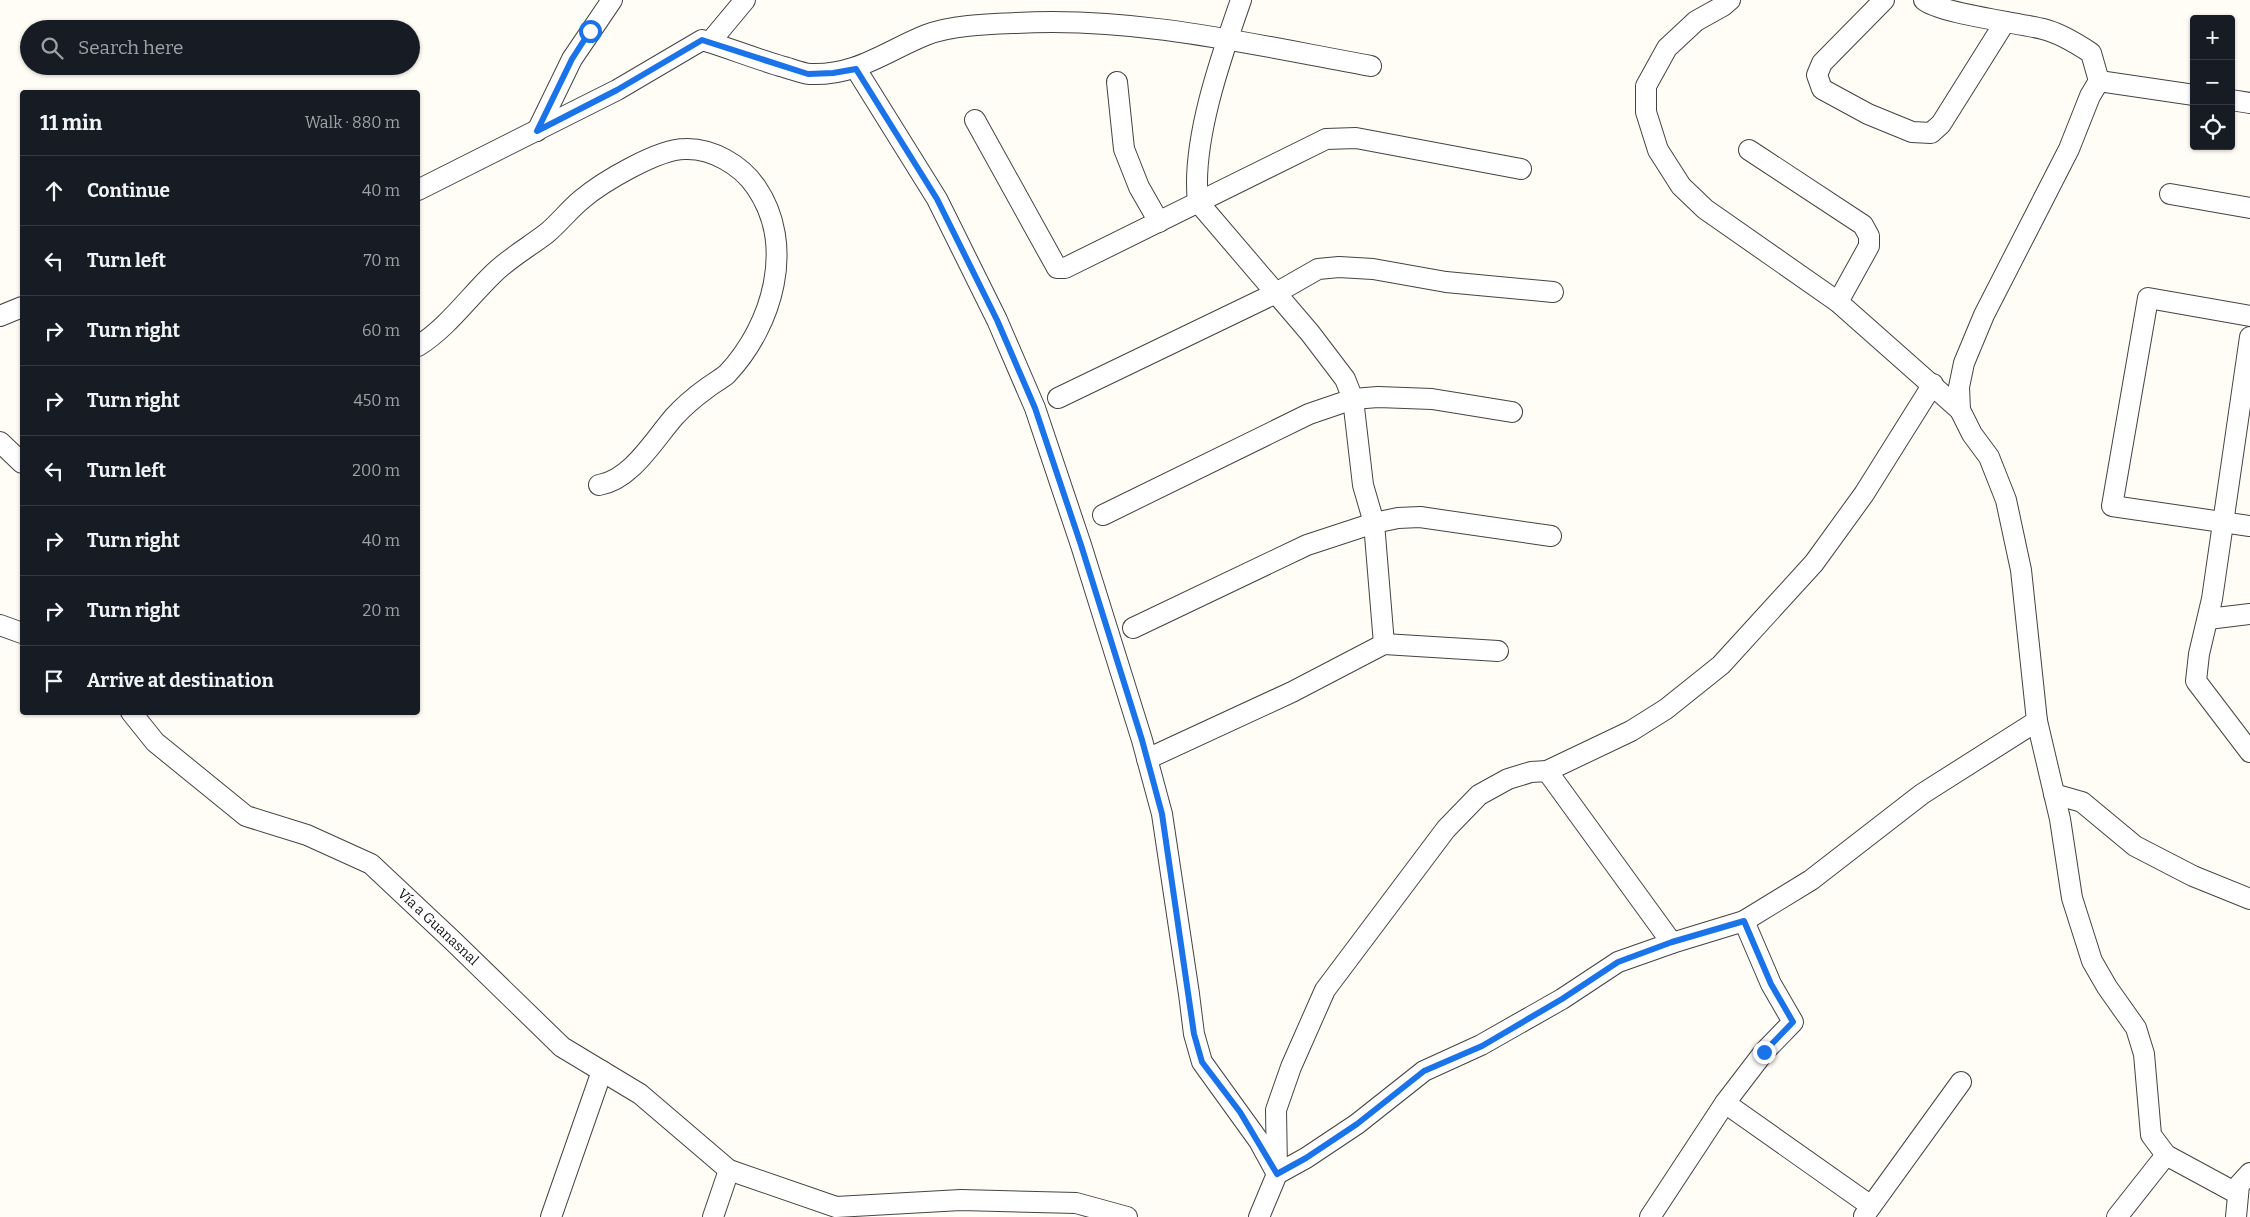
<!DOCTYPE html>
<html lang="en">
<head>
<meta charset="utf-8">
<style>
	body { margin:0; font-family:Bitter,serif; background:#20242c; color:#f1f3f6 }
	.controls { position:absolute; right:15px; top:15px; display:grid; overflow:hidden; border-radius:5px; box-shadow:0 1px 4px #0004 }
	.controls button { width:45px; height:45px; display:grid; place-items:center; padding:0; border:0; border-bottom:1px solid #363941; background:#171b24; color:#f1f3f6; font:25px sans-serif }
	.stop { position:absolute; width:15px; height:15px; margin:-11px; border:4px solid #1a73e8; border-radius:50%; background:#fff }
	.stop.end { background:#1a73e8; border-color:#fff; box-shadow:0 1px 5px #0008 }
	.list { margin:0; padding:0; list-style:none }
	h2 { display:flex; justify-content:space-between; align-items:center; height:65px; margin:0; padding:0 20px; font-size:21px }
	h2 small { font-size:16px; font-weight:400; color:#9ea1a6 }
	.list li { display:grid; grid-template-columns:32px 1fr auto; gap:15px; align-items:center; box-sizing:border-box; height:70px; padding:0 20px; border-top:1px solid #363941 }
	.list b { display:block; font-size:19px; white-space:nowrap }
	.list em { font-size:16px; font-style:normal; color:#9ea1a6 }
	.icon { flex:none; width:28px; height:28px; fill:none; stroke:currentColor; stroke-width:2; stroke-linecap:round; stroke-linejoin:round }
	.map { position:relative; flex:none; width:2250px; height:1217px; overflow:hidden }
	.search { position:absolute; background:#171b24; box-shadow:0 1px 4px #0004; left:20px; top:20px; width:400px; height:55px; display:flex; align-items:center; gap:12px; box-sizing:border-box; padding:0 18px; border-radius:28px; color:#9ea1a6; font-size:19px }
	.panel { position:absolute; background:#171b24; box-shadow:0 1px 4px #0004; left:20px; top:90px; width:400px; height:625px; border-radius:5px }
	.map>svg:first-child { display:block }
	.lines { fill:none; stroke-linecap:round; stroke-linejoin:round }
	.minor-casing { stroke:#444; stroke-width:22 }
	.minor { stroke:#fff; stroke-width:20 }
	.route { stroke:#1a73e8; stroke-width:6 }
	.labels { text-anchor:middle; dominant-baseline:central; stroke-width:5; stroke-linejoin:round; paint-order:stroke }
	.street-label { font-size:14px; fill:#111; stroke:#fff }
</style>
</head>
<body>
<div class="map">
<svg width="2250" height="1217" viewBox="0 0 2250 1217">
	<rect width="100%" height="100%" fill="#fffdf5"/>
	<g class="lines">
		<!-- minor casing -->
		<g class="minor-casing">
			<g id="minor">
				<path d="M1241 0C1221 57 1191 142 1198 202L1310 333 1345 379 1353 399 1363 485 1374 523 1384 644"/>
				<path d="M1730 0 1723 6 1696 21 1667 48 1646 86V112L1658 150 1681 186 1705 209 1838 302 1960 410"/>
				<path d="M1884 0 1822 63 1817 75 1822 89 1868 114 1912 132 1931 133 1941 124 2005 22"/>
				<path d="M1924 0C1938 13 2019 23 2043 29 2060 33 2076 43 2091 53L2099 81"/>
				<path d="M710 42 745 0"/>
				<path d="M856 69 937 199 997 320 1035 408 1081 545 1142 740 1162 814 1189 994 1194 1034 1202 1062 1259 1141 1277 1174"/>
				<path d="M1117 82 1124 149 1139 187 1159 222"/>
				<path d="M2194 95 2099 81 2090 96 2069 149 1984 315 1964 363 1959 387 1960 410 1972 434 1989 457 2006 500 2021 570 2037 721 2060 819 2072 898 2092 961 2107 987 2136 1028 2144 1054 2151 1135 2166 1155 2238 1194"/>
				<path d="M2231 100 2250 103"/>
				<path d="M975 120 1057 268H1065L1326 139 1356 138 1521 169"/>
				<path d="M537 131 572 59 612 0"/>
				<path d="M1749 150 1863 225 1869 236V246L1838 302"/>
				<path d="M418 190 617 90 702 40C729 48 756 59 784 67 792 69 801 73 810 74 856 76 886 51 926 35 951 25 989 24 1016 23 1135 16 1255 45 1371 66"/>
				<path d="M2170 194 2250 208"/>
				<path d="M0 316 22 307"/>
				<path d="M2250 316 2148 298 2112 506 2250 526"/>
				<path d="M2250 337 2212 599 2199 654 2196 681 2250 752"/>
				<path d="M418 346C447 328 468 298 493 274 509 258 529 247 547 233 559 223 569 210 581 200 602 182 658 149 685 149 712 148 741 165 756 187 796 245 773 325 727 374 721 379 714 383 707 388 696 396 684 406 674 417 654 440 631 480 599 485"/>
				<path d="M1058 398 1276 293 1318 269 1339 267 1373 269 1446 282 1553 292"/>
				<path d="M0 442 22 463"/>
				<path d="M1103 515 1309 414 1353 399 1378 397 1432 399 1512 412"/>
				<path d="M2208 619 2250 614"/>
				<path d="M0 625 22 633"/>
				<path d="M1133 628 1307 545 1374 523 1398 518 1420 517 1551 536"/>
				<path d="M131 712 155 742 246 816 307 835 371 864 453 941 562 1047 640 1094 729 1170 836 1207 961 1200 1076 1203 1127 1217"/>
				<path d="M1147 759 1292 692 1384 644 1498 651"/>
				<path d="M1547 771 1631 731 1666 709 1721 665 1814 563 1864 494 1933 384"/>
				<path d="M2054 794 2082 802 2135 846 2193 876 2250 899"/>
				<path d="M1725 1103 1871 1206"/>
				<path d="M1277 1169 1276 1110 1291 1067 1325 990 1446 829 1479 795 1508 779 1531 772 1547 771 1672 943"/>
				<path d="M1864 1216 1961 1082"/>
				<path d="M551 1217 602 1071"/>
				<path d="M713 1217 729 1170"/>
				<path d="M1259 1217 1277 1174 1306 1158 1357 1124 1424 1071 1481 1045 1562 999 1618 962 1672 943 1744 921 1811 880 1922 794 2037 721"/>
				<path d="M1650 1217 1725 1103 1764 1052 1793 1022 1771 984 1744 921"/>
				<path d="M2117 1217 2166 1155"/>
				<path d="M2236 1217 2239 1185 2250 1173"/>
			</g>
		</g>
		<!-- minor -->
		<use href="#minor" class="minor"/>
	</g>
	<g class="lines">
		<!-- route -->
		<path class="route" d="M590 31 572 59 537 131 617 90 702 40 808 74 833 73 856 69 937 199 997 320 1035 408 1081 545 1142 740 1162 814 1194 1034 1202 1062 1240 1112 1277 1174 1306 1158 1357 1124 1424 1071 1482 1046 1562 999 1618 962 1672 942 1744 921 1771 984 1793 1022 1764 1052"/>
	</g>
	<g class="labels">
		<!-- street labels -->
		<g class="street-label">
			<text transform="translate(438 927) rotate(43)">Vía a Guanasnal</text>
		</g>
	</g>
</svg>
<div class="controls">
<button>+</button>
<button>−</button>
<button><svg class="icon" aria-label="locate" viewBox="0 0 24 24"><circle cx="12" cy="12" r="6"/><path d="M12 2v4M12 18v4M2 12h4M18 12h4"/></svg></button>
</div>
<div class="stop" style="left:590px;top:31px"></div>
<div class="stop end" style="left:1764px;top:1052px"></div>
<div class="search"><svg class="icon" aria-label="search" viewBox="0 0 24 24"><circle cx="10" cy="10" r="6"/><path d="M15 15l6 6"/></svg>Search here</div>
<section class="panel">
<h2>11 min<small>Walk · 880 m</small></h2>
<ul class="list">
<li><svg class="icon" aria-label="ahead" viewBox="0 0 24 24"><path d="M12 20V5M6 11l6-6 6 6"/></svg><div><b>Continue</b></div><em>40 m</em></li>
<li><svg class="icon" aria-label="left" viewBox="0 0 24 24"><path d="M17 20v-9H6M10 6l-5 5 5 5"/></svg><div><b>Turn left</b></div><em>70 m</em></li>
<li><svg class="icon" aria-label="right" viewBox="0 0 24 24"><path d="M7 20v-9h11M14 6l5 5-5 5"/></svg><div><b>Turn right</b></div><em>60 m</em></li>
<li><svg class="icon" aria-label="right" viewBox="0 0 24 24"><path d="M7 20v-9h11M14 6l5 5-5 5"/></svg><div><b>Turn right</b></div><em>450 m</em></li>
<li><svg class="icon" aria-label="left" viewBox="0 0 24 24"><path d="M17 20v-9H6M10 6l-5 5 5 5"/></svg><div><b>Turn left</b></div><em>200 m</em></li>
<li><svg class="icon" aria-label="right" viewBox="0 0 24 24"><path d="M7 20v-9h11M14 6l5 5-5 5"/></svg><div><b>Turn right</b></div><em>40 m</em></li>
<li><svg class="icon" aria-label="right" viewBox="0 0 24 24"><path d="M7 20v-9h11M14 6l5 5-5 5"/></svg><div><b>Turn right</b></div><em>20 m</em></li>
<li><svg class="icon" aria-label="arrive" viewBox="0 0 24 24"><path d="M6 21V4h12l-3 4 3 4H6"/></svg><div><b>Arrive at destination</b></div></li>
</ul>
</section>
</div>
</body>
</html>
